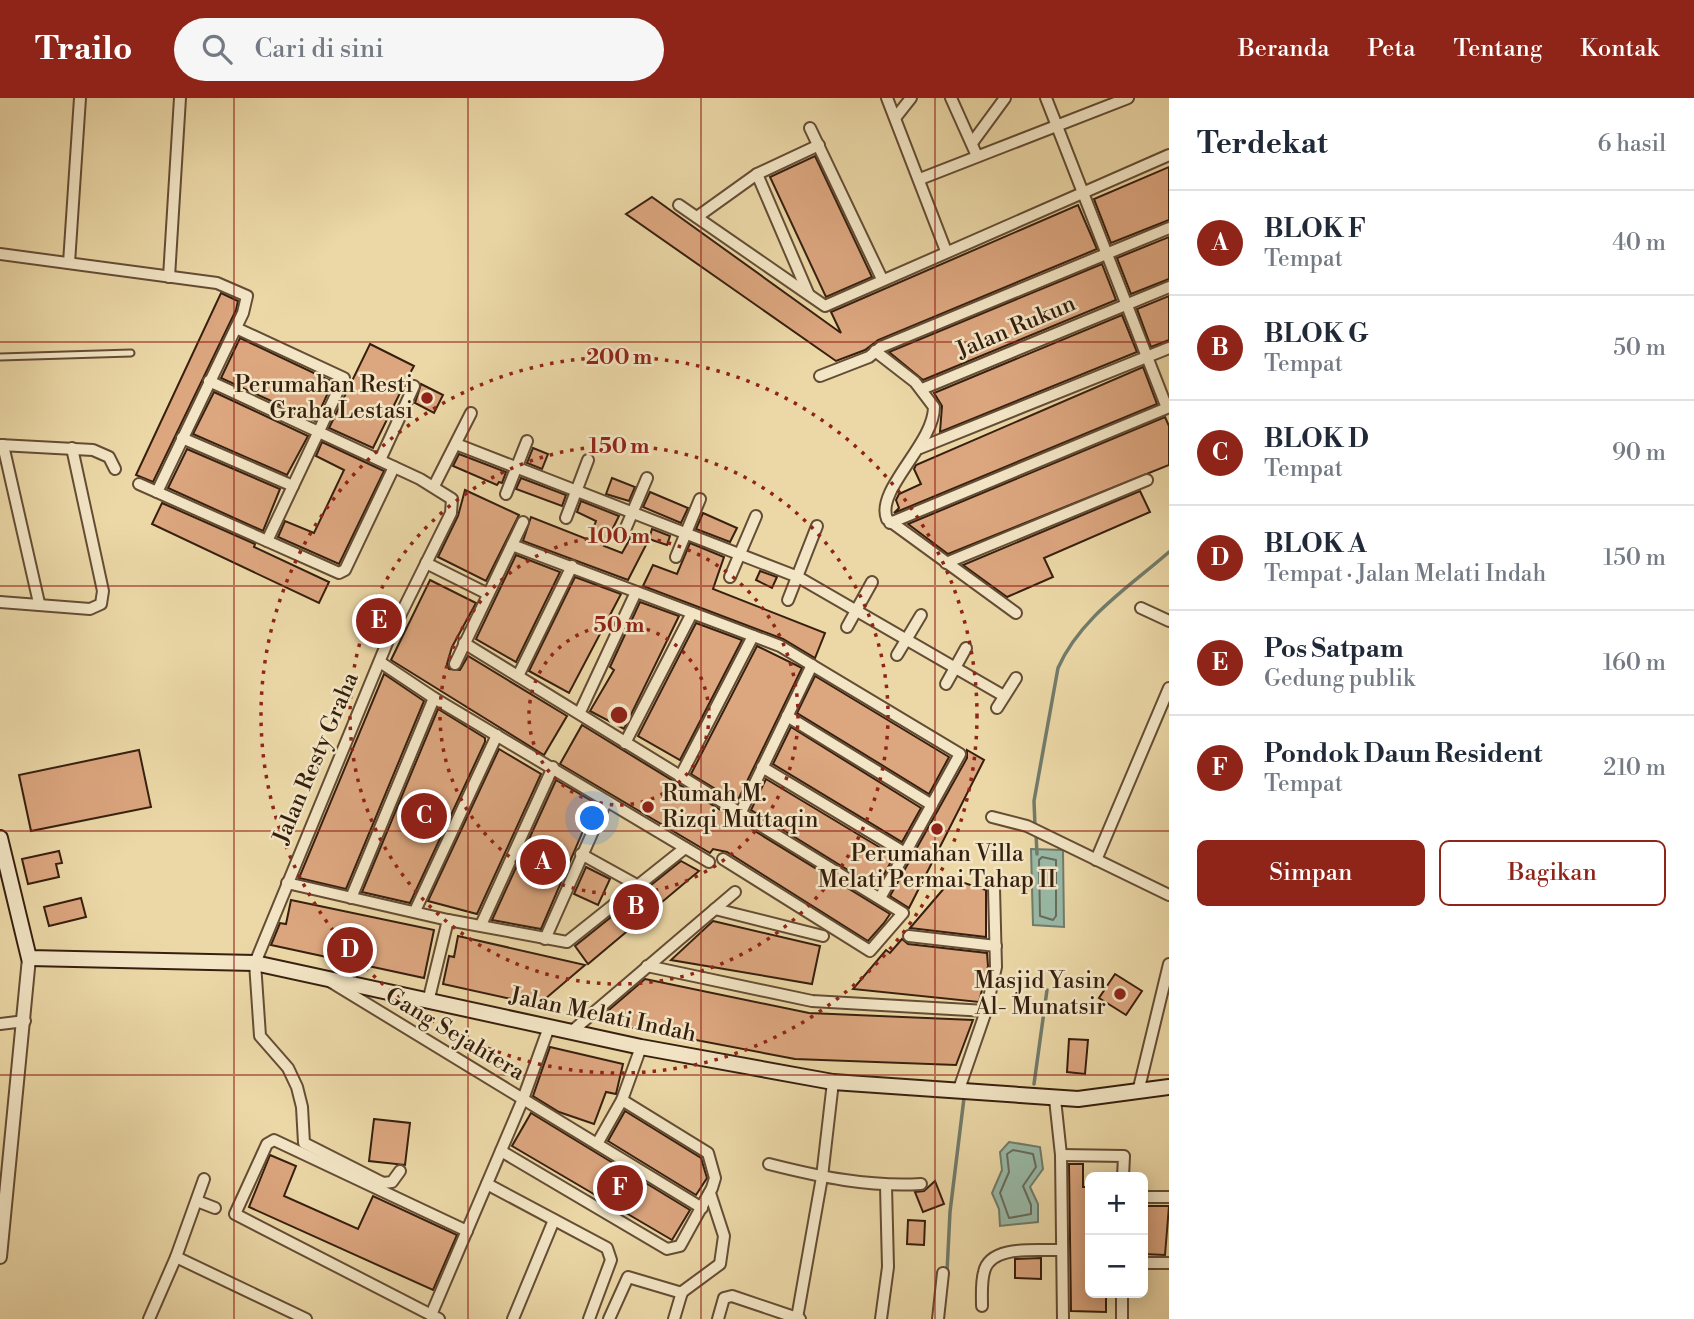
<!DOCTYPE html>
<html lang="id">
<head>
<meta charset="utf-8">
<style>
	body { margin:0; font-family:"Libre Bodoni",serif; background:#f6f6f7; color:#1f2937 }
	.controls { position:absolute; right:21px; bottom:21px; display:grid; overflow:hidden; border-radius:10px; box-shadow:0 4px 18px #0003 }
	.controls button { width:63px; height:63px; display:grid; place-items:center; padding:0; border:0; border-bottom:2px solid #e0e1e3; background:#fff; color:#1f2937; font:35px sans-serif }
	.you { position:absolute; left:593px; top:721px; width:24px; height:24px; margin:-18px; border:5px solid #fff; border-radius:50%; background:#1a73e8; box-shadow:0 0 0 10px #1a73e833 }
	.badge { display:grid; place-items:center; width:46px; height:46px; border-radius:50%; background:#8f2418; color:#fff; font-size:23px; font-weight:700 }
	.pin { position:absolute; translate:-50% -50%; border:4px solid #fff; box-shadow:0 2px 7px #0006 }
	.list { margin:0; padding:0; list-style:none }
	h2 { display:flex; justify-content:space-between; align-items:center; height:91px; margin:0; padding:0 28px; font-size:30px }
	h2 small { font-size:23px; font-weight:400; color:#747a83 }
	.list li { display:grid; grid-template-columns:46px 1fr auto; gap:21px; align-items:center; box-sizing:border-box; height:105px; padding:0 28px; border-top:2px solid #e0e1e3 }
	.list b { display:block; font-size:26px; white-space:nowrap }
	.list p { margin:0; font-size:23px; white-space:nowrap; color:#747a83 }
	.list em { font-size:23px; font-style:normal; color:#747a83 }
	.actions { display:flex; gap:14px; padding:21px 28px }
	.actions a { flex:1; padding:16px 0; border:2px solid #8f2418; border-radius:10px; text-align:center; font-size:24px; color:#8f2418 }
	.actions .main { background:#8f2418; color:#fff }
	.icon { flex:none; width:38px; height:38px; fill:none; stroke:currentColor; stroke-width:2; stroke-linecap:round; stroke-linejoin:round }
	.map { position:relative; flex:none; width:1169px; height:1221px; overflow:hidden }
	header { display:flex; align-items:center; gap:42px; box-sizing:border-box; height:98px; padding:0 35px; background:#8f2418; color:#fff }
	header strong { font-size:33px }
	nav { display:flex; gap:38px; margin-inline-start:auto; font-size:24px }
	.search { width:490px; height:63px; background:#f6f6f7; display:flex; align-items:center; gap:18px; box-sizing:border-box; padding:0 24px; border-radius:38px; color:#747a83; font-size:26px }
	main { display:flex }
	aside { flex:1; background:#fff }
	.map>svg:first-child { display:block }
	.water { fill:#99baa8; stroke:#717c6b; stroke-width:2 }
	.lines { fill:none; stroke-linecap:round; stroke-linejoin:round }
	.shore { stroke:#686c5c; stroke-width:2 }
	.stream { stroke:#717c6b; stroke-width:3.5 }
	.building { fill:#dca67f; stroke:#361f0f; stroke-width:2 }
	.service-casing { stroke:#644d35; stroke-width:9 }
	.minor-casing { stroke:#644d35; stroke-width:14 }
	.tertiary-casing { stroke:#644d35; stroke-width:16 }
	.secondary-casing { stroke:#361f0f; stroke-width:18 }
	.service { stroke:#f3e6c6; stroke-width:5 }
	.minor { stroke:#f3e6c6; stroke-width:10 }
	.tertiary { stroke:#f3e6c6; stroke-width:12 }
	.secondary { stroke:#f3e6c6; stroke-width:14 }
	.grid { fill:none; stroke:#8f2418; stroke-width:2; stroke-opacity:0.55 }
	.ring { fill:none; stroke:#8f2418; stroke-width:3.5; stroke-dasharray:3.5 7 }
	.poi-dot { fill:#8f2418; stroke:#f3e6c6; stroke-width:2.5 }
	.labels { text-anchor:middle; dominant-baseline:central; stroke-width:5; stroke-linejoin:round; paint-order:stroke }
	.street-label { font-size:23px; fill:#361f0f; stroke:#f3e6c6 }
	.poi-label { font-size:23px; fill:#361f0f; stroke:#f3e6c6; text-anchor:end }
	.centre { fill:#8f2418; stroke:#f3e6c6; stroke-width:3.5 }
	.ring-label { font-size:21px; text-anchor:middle; font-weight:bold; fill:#8f2418; stroke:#f3e6c6; stroke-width:5; stroke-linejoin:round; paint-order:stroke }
</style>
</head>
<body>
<header>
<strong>Trailo</strong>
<div class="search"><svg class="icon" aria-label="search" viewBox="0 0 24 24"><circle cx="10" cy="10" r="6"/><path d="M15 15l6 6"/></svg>Cari di sini</div>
<nav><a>Beranda</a><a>Peta</a><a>Tentang</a><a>Kontak</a></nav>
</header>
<main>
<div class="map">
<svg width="1169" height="1221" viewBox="0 0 1169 1221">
	<rect width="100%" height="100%" fill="#ecd8a7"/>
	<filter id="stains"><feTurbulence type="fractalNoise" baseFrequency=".00286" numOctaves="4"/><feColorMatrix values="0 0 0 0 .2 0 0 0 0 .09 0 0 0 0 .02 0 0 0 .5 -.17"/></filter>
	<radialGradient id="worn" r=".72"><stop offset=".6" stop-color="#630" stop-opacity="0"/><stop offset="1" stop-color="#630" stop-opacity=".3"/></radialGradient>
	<!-- water -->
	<g class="water">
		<path d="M1031 751 1063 752 1064 829 1033 827Z"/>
		<path d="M1009 1044 1040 1049 1043 1071 1030 1089 1038 1106V1124L1000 1128 999 1111 992 1095 1002 1072 1000 1054Z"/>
	</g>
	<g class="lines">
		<!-- shore -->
		<g class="shore">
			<path d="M1042 759 1056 762V818L1053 822 1040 818 1039 762Z"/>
			<path d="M1013 1052 1033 1056 1036 1069 1023 1088 1031 1107V1116L1009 1120 1000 1095 1009 1074 1007 1056Z"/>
		</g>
		<!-- stream -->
		<g class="stream">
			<path d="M1035 728 1034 703 1058 570C1080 520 1129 489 1169 454"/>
			<path d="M1036 736 1037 756"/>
			<path d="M1034 986 1047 892"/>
			<path d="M947 1174 950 1114 964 1000"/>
		</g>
	</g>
	<!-- building -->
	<g class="building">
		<path d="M815 58 872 179 826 199 770 79Z"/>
		<path d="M1169 69V122L1111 145 1094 101Z"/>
		<path d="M652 99 841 235 831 214 1078 107 1097 151 878 242 865 252 836 263 626 116Z"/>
		<path d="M1169 139V181L1131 196 1117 160Z"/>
		<path d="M1102 166 1116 202 923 282 889 254Z"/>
		<path d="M221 195 238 203 236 212 153 384 136 377Z"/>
		<path d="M1169 198V242L1151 249 1137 211Z"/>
		<path d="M1122 217 1137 254 940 334 942 308 934 295Z"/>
		<path d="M240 240 333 284 315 323 221 280Z"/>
		<path d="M370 246 414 268 408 279 411 281 399 297 373 350 329 330Z"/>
		<path d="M1143 269 1157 306 894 415 899 410 896 402 899 396 921 386 914 371 916 367Z"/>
		<path d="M421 286 443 297 434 315 415 305Z"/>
		<path d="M214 294 308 338 287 377 193 336Z"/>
		<path d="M1165 319 1169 328V367L948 456 908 426Z"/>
		<path d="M322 344 384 373 339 466 278 439 285 423 314 435 344 372 316 358Z"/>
		<path d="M533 350 548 356 542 371 527 365Z"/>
		<path d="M187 351 280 391 263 433 168 390Z"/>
		<path d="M459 356 506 374 502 385 499 384 497 387 453 368Z"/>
		<path d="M521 380 566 397 562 408 516 391Z"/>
		<path d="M612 380 635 389 629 403 606 396Z"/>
		<path d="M465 392 519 417 486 483 438 459 458 418Z"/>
		<path d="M1140 393 1150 414 1044 460 1053 479 1007 499 963 467Z"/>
		<path d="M650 394 688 410 681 425 643 409Z"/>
		<path d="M581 403 619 418 604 448 622 455 631 439 647 445 628 482 523 443 531 419 589 442 596 423 577 414Z"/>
		<path d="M162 405 255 446 254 449 329 484 319 505 152 426Z"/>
		<path d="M703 415 737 430 730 444 696 431Z"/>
		<path d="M652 431 670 438 667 447 649 441Z"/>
		<path d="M690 445 724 459 713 491 825 535 815 560 783 541 643 488 653 467 677 476Z"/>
		<path d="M516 457 560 474 516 564 476 541Z"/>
		<path d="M760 473 777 479 772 490 756 482Z"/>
		<path d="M575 479 621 496 569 595 529 573Z"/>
		<path d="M430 482 476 505 452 549 447 566 449 571 460 572 468 558 567 618 544 657 391 562Z"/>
		<path d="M640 504 679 518 624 631 590 613 614 572 610 569Z"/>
		<path d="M696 525 742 542 680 662 638 638Z"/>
		<path d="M757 548 802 570 737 704 691 676Z"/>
		<path d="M384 576 424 603 346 791 299 780Z"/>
		<path d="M815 578 949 659 929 696 797 615Z"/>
		<path d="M438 611 485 640V644L410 805 362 794Z"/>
		<path d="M582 627 890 816 884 825 868 843 727 754 713 751 710 755 560 666Z"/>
		<path d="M791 629 921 710 902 744 773 666Z"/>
		<path d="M499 651 541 676 477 816 428 803Z"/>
		<path d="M139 652 151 709 31 733 19 677Z"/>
		<path d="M967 652 984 662 909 810 890 798 967 660Z"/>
		<path d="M766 681 894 758 877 790 751 712Z"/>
		<path d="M556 682 595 705 541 831 492 822Z"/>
		<path d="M59 753 62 765 56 766 59 779 28 786 22 761Z"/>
		<path d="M681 763 699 773 588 866 575 848Z"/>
		<path d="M586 769 610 781 598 807 574 796Z"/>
		<path d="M952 781 986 792V839L910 830Z"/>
		<path d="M81 800 86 819 49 828 44 809Z"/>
		<path d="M291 802 434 832 424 880 271 847 280 825 286 826Z"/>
		<path d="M713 823 820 848 812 886 671 862Z"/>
		<path d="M458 838 585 867 538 907 443 886 449 858 454 859Z"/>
		<path d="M902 841 908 846 987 855 988 868 979 904 853 891 886 852 890 855Z"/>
		<path d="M1115 876 1142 893 1126 917 1099 900Z"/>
		<path d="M645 881 809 915 973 922 956 967 795 961 596 923Z"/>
		<path d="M1069 941 1088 942 1085 976 1067 974Z"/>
		<path d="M550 949 623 966 616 996 606 994 594 1026 559 1014 533 998Z"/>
		<path d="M625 1013 701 1060 707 1080 696 1097 608 1043Z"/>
		<path d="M531 1015 690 1112 672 1142 512 1048Z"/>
		<path d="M374 1021 410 1025 405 1067 369 1063Z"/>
		<path d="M270 1057 296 1068 284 1098 358 1131 373 1098 457 1137 433 1192 249 1109Z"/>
		<path d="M1069 1066H1083V1089H1090V1195H1106V1214L1071 1213Z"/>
		<path d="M935 1083 944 1106 923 1114 915 1094 924 1093Z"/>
		<path d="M1143 1108H1169L1165 1157 1143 1156Z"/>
		<path d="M908 1122 925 1123 924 1147 907 1146Z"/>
		<path d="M1041 1160V1181L1015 1180V1161Z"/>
	</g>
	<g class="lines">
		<!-- service casing -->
		<g class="service-casing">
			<path id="service" d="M0 259 131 255"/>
		</g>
		<!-- minor casing -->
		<g class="minor-casing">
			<g id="minor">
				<path d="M887 0 946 153"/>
				<path d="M951 0 977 58"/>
				<path d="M896 19 911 0"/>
				<path d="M810 30 882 181"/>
				<path d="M972 45 1005 0"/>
				<path d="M757 76 808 195"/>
				<path d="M920 81 1128 0"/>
				<path d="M679 107 825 208 1169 57"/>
				<path d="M697 119 757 76 819 47"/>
				<path d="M0 156 217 185 247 198 243 215 157 394"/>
				<path d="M69 165 80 0"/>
				<path d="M169 179 180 0"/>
				<path d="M236 230 344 280 267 443"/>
				<path d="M875 253 915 284 934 309C934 346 875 392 887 421L1016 515"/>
				<path d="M820 278 869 259 881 249 1169 130"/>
				<path d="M209 283 420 381 452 401 451 415 389 540 255 865 260 938 288 970 297 989 302 1009 304 1045 383 1085 392 1084 400 1073"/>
				<path d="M922 291 1169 189"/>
				<path d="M182 340 293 388"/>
				<path d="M456 346 798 479 1004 598"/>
				<path d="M0 347 93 352 109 359 115 371"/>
				<path d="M3 347 39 505"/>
				<path d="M920 350 1169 250"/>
				<path d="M380 362 414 288"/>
				<path d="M139 386 339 475 345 472 394 369"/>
				<path d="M434 388 471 315"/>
				<path d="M506 396 527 343"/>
				<path d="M566 420 588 362"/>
				<path d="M890 425 1167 310 1046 0"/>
				<path d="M622 439 647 380"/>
				<path d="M512 447 780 548 960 656 880 800"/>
				<path d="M676 459 700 401"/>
				<path d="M426 465 488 496"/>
				<path d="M946 465 1147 382"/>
				<path d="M730 479 756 418"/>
				<path d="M788 502 817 428"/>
				<path d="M0 504 90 511 101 506 103 493 72 350"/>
				<path d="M1141 510 1169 523"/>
				<path d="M847 529 872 484"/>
				<path d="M464 545 903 815 870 853 723 761"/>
				<path d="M897 557 921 517"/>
				<path d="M380 564 434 600 709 764"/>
				<path d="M455 566 523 424"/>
				<path d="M518 578 572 468"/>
				<path d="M946 586 966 550"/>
				<path d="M997 610 1016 580"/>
				<path d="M580 614 636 494"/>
				<path d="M787 618 932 707"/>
				<path d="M625 645 692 515"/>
				<path d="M762 669 905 755"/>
				<path d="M680 679 753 538"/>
				<path d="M740 716 812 567"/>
				<path d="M992 719 1027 728 1169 797"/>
				<path d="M581 756 637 787"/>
				<path d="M1096 762 1169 590"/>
				<path d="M287 785 448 822 567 844 685 750"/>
				<path d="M351 800 434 600"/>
				<path d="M715 811 823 838"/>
				<path d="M415 813 497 637"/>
				<path d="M481 827 553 669"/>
				<path d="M909 838 996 848"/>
				<path d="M545 841 606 704"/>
				<path d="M647 868 812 903 986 913"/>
				<path d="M331 884 702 1110"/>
				<path d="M428 904 448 822"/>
				<path d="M0 926 25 923"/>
				<path d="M571 934 735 794"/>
				<path d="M958 994 986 913 996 869 994 790"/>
				<path d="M1138 994 1169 866"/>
				<path d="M1055 1001 1061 1057 1063 1221"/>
				<path d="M597 1046 622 1002 641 949"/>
				<path d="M501 1053 667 1151 680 1148 712 1090 715 1080 708 1055 622 1002"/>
				<path d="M1061 1057 1124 1058 1123 1079"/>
				<path d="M769 1066C820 1079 869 1089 921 1086"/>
				<path d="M487 1086 607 1150 611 1162 589 1221"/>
				<path d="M1143 1099H1169"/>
				<path d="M197 1103 215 1110"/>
				<path d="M176 1159 204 1081"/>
				<path d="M1143 1165H1169"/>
				<path d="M982 1208C982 1197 981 1185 984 1174 990 1146 1038 1153 1060 1152"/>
				<path d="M431 1217 523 1001 549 929"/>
				<path d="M797 1220 822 1079 833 984"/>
				<path d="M149 1221 176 1159 306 1221"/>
				<path d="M439 1221 235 1116 267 1046 274 1042 467 1133"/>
				<path d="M513 1221 554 1122"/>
				<path d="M609 1221 628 1179 682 1195"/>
				<path d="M674 1221 682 1194 720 1166 724 1138 710 1095"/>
				<path d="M718 1221 724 1200 732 1198 800 1221"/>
				<path d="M881 1221 888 1169 886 1088"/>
				<path d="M938 1221 943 1175"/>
				<path d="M1122 1221V1195"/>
			</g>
		</g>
		<!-- tertiary casing -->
		<g class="tertiary-casing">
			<path id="tertiary" d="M0 1159 29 860"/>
		</g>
		<!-- secondary casing -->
		<g class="secondary-casing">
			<path id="secondary" d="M0 740 29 860 255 865 641 949 833 984 1078 1001 1169 989"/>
		</g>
		<!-- service -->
		<use href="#service" class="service"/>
		<!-- minor -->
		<use href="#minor" class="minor"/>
		<!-- tertiary -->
		<use href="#tertiary" class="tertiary"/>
		<!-- secondary -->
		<use href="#secondary" class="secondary"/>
	</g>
	<!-- grid -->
	<path class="grid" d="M234 0V1221M468 0V1221M701 0V1221M935 0V1221M0 244H1169M0 488H1169M0 733H1169M0 977H1169"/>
	<!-- distance rings -->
	<g class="ring">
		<circle cx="619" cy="617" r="90"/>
		<circle cx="619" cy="617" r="179"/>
		<circle cx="619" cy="617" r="269"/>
		<circle cx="619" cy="617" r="358"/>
	</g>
	<!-- markers -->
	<g class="poi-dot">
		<circle cx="427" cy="300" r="7"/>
		<circle cx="648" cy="709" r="7"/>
		<circle cx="937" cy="731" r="7"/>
		<circle cx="1120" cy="896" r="7"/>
	</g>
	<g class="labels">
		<!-- street labels -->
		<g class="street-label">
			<text transform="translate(1016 229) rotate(-23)">Jalan Rukun</text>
			<text transform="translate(316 660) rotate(-67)">Jalan Resty Graha</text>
			<text transform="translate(603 917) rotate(12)">Jalan Melati Indah</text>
			<text transform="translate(455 936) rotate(31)">Gang Sejahtera</text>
		</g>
		<!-- poi labels -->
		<g class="poi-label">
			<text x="413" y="287">Perumahan Resti<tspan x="413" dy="26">Graha Lestasi</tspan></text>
			<text x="662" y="696" text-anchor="start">Rumah M.<tspan x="662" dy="26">Rizqi Muttaqin</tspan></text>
			<text x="937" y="756" text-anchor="middle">Perumahan Villa<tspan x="937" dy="26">Melati Permai Tahap II</tspan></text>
			<text x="1106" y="883">Masjid Yasin<tspan x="1106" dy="26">Al- Munatsir</tspan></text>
		</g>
	</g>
	<circle cx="619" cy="617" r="10" class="centre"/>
	<g class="ring-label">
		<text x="619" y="266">200 m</text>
		<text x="619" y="355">150 m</text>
		<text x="619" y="445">100 m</text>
		<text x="619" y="534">50 m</text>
	</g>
	<rect width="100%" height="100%" filter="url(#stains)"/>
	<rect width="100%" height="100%" fill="url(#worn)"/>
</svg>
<div class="controls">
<button>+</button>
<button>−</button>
</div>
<div class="you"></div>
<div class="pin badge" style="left:543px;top:764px">A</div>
<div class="pin badge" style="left:636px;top:809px">B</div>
<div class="pin badge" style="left:424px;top:718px">C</div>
<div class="pin badge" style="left:350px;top:852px">D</div>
<div class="pin badge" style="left:379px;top:523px">E</div>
<div class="pin badge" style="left:620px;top:1090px">F</div>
</div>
<aside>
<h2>Terdekat<small>6 hasil</small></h2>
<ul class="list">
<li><span class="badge">A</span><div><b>BLOK F</b><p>Tempat</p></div><em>40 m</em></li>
<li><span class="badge">B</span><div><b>BLOK G</b><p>Tempat</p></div><em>50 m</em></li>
<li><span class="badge">C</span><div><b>BLOK D</b><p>Tempat</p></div><em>90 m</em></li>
<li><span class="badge">D</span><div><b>BLOK A</b><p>Tempat · Jalan Melati Indah</p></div><em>150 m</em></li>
<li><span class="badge">E</span><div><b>Pos Satpam</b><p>Gedung publik</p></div><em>160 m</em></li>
<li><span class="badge">F</span><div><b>Pondok Daun Resident</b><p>Tempat</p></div><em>210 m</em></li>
</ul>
<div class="actions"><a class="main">Simpan</a><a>Bagikan</a></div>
</aside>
</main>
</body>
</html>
